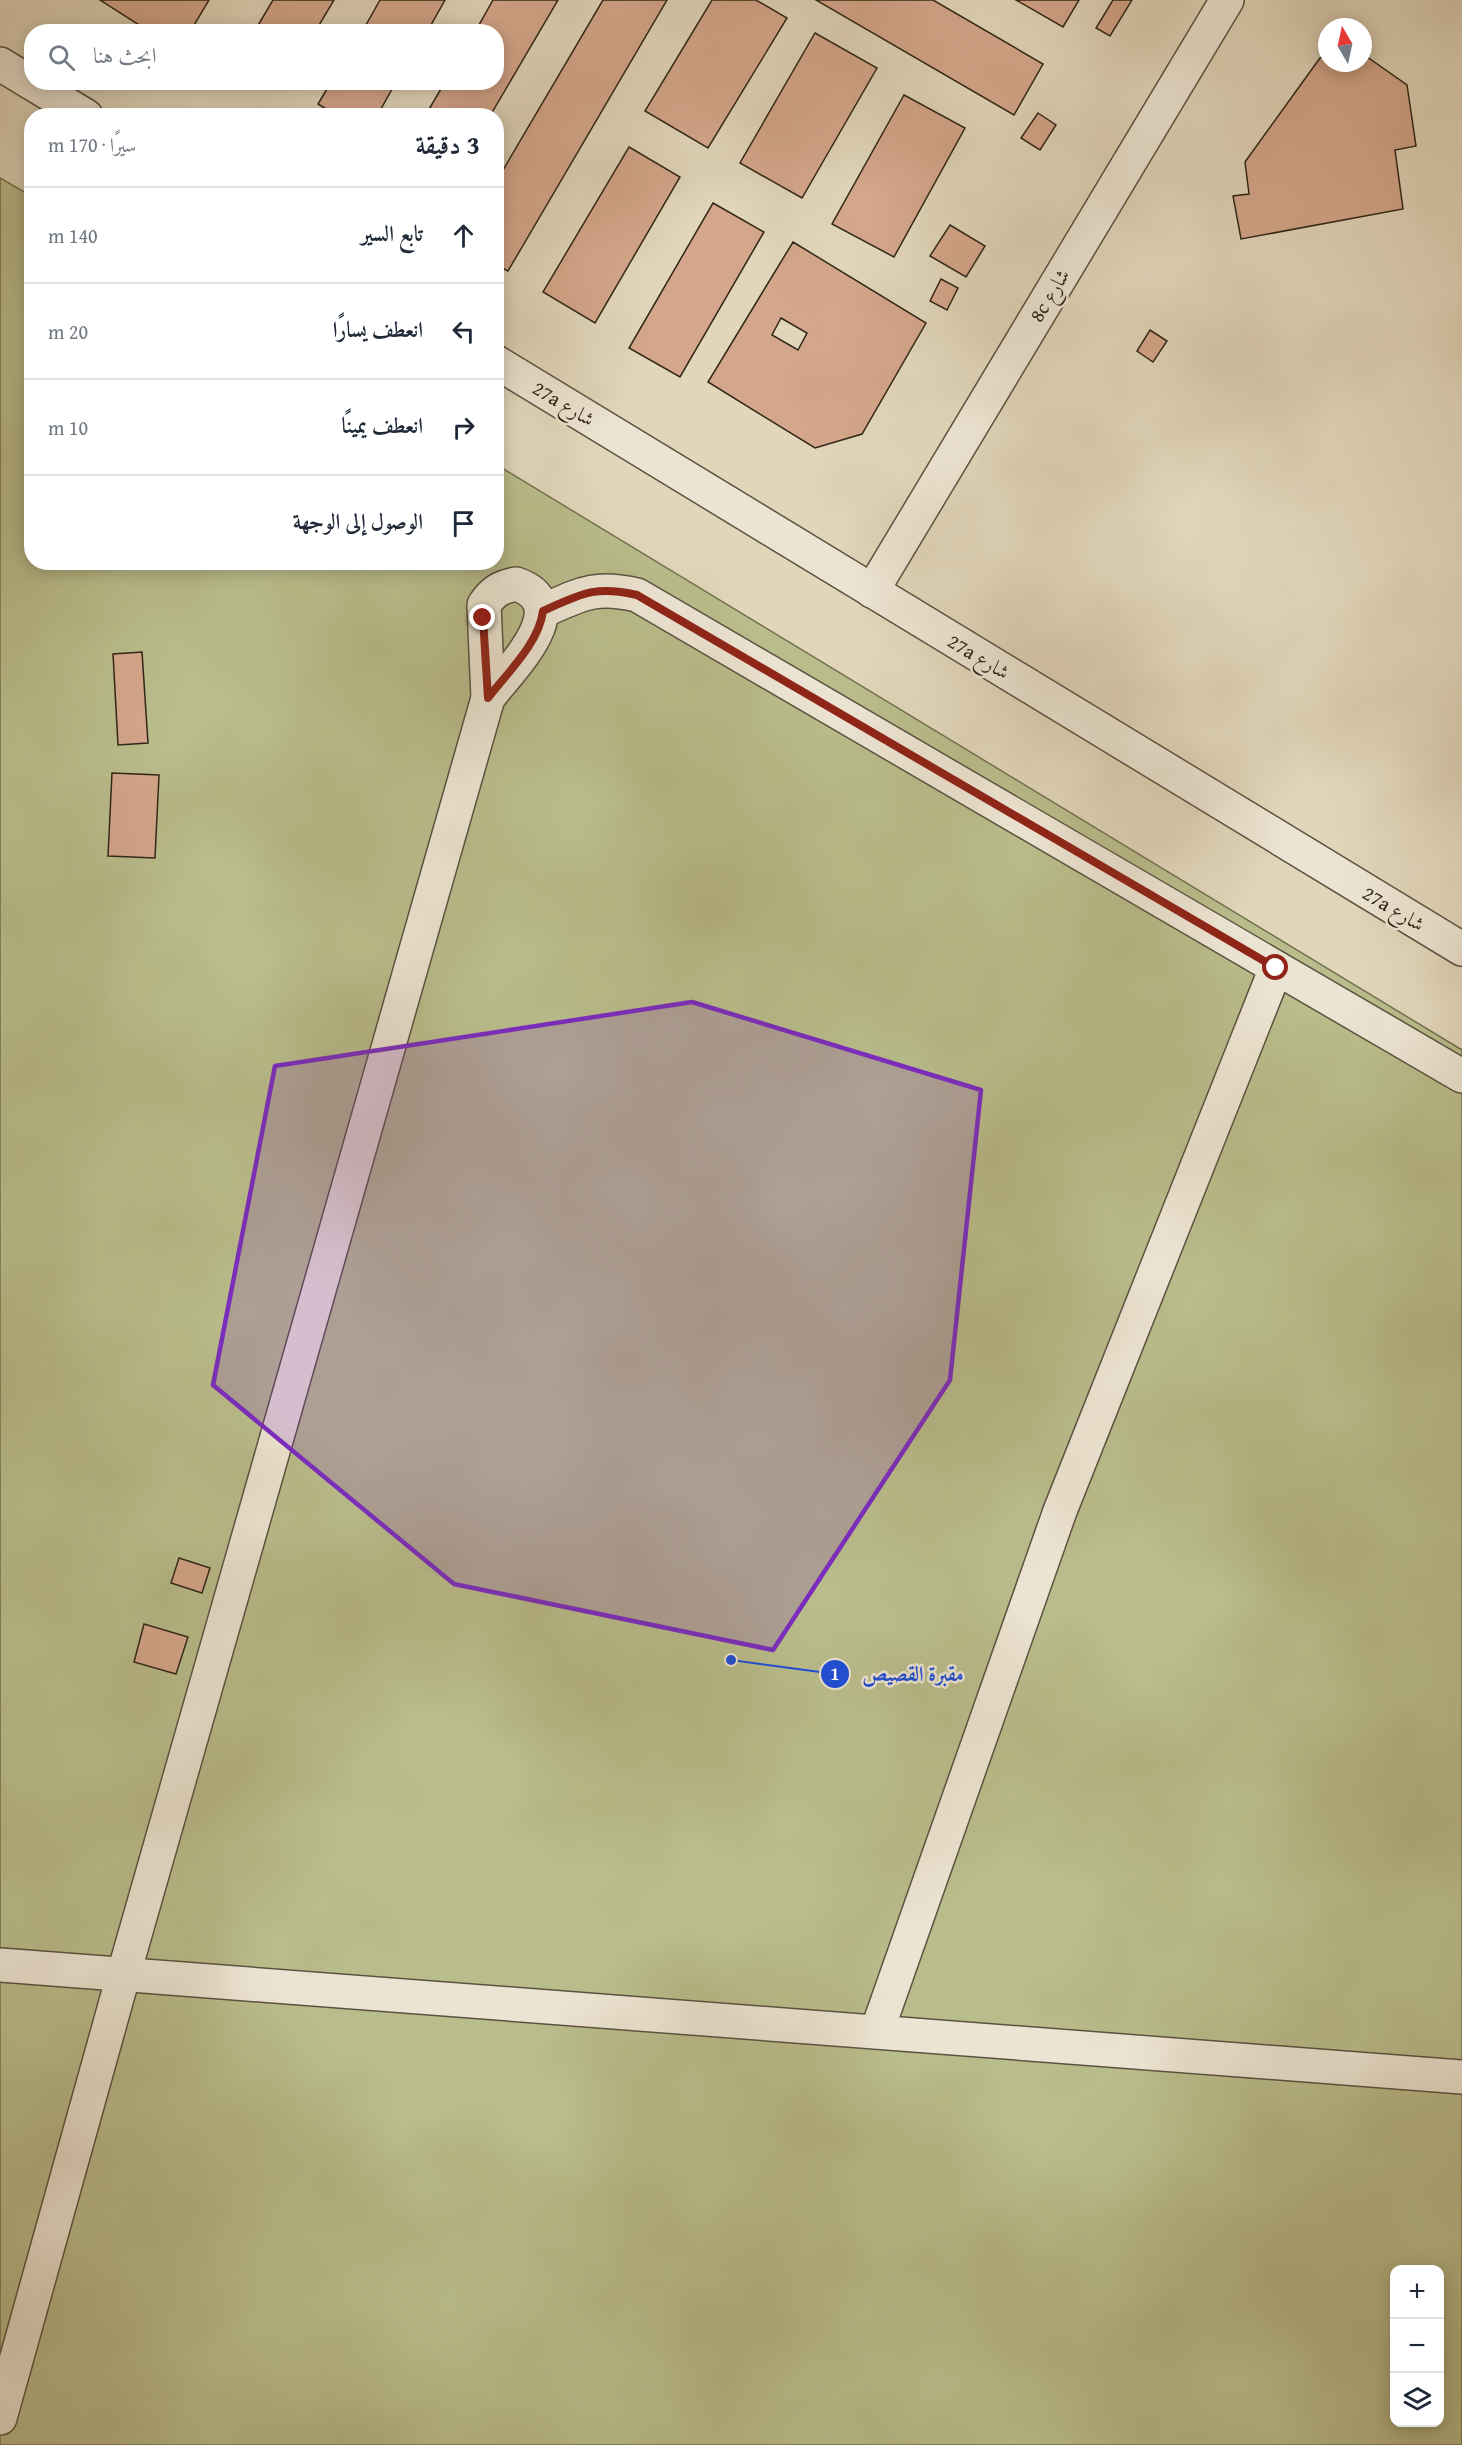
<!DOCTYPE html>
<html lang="ar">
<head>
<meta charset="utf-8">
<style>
	body { margin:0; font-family:"Gentium Book Plus",Amiri,serif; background:#f6f6f7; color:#1f2937; direction:rtl }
	.controls { position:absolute; right:18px; bottom:18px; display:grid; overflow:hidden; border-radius:12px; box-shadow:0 3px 15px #0003 }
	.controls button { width:54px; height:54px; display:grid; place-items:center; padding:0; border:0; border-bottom:2px solid #e0e1e3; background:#fff; color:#1f2937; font:30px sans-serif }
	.compass { position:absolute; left:1318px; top:18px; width:54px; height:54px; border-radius:50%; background:#fff; box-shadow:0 3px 15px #0003; rotate:351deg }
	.stop { position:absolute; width:18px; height:18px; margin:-14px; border:4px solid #8f2418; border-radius:50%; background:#fff }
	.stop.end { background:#8f2418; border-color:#fff; box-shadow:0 2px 6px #0008 }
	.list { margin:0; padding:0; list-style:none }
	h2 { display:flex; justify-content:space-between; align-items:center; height:78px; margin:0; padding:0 24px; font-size:26px }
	h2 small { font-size:20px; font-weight:400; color:#747a83 }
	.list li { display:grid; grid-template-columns:39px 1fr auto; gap:18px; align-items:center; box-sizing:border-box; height:96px; padding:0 24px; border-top:2px solid #e0e1e3 }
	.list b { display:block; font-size:22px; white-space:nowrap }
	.list em { font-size:20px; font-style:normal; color:#747a83 }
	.icon { flex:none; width:33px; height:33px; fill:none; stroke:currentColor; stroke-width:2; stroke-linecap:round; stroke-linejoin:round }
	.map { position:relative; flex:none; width:1462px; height:2445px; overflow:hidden; direction:ltr }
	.search { position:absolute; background:#fff; box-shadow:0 3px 15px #0003; left:24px; top:24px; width:480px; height:66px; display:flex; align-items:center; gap:15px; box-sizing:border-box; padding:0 21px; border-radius:24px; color:#747a83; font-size:22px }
	.panel { position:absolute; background:#fff; box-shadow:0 3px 15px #0003; left:24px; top:108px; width:480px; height:462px; border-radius:24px; direction:rtl }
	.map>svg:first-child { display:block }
	.green { fill:#b9bc8b; stroke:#747152; stroke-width:1.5; fill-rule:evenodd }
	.building { fill:#d4a68b; stroke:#302618; stroke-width:1.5; fill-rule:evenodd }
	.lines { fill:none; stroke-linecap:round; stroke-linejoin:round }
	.minor-casing { stroke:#5c5240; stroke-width:36 }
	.minor { stroke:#ece4d2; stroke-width:33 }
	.route { stroke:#8f2418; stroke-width:8 }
	.marked { fill:#7b2cbf; fill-opacity:0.2; stroke:#7b2cbf; stroke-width:4.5; stroke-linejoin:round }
	.labels { text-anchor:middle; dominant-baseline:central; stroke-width:5; stroke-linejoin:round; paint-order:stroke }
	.street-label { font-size:20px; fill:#302618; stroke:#ece4d2 }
	.leader { fill:none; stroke:#1d4ed8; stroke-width:2 }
	.callout-dot { fill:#1d4ed8; stroke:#ece4d2; stroke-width:2 }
	.mark-label { font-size:18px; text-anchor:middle; font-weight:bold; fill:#fff }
	.callout-label { font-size:21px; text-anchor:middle; font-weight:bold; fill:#1d4ed8; stroke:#ece4d2; stroke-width:5; stroke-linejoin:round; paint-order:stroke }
</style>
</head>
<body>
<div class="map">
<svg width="1462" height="2445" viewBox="0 0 1462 2445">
	<rect width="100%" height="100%" fill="#e1d6ba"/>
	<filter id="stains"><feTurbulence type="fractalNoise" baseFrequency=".00333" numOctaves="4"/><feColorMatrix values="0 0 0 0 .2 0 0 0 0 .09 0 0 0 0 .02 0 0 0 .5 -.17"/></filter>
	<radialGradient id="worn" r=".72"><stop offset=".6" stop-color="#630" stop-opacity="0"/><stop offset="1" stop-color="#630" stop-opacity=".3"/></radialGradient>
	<!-- green -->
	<path class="green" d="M0 178 31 196 32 562H496L497 465 1462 1050V2445H0ZM1394 2270H1440V2422H1394Z"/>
	<!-- building -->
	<g class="building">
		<path d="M100 0H209L190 32H150Z"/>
		<path d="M273 0H334L315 32H254Z"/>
		<path d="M380 0H445L427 32H362Z"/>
		<path d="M493 0H558L490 116H425L445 82H496V32H475Z"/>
		<path d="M603 0H667L508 271 496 265V182Z"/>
		<path d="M712 0H756L787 18 708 148 645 111Z"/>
		<path d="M816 0H933L1043 64 1014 115Z"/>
		<path d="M1016 0H1079L1063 27Z"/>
		<path d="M1113 0H1132L1110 36 1096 28Z"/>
		<path d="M815 33 877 68 802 198 740 163Z"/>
		<path d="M1363 54 1407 85 1416 146 1395 150 1403 209 1241 239 1233 196 1249 194 1245 162 1320 58 1327 56V63H1363Z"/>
		<path d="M331 82H396L377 116H337L318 104Z"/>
		<path d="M904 95 965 128 894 257 832 224Z"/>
		<path d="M1038 113 1056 125 1040 150 1021 138Z"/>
		<path d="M629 147 680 177 595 323 543 292Z"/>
		<path d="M713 203 764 232 680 377 629 348Z"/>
		<path d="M950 225 985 246 966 277 930 256Z"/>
		<path d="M793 242 926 323 862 434 815 448 708 382ZM781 318 807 333 798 350 772 335Z"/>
		<path d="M941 279 958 288 947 310 930 301Z"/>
		<path d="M1150 330 1167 341 1153 362 1137 351Z"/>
		<path d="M142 652 148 743 118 745 113 654Z"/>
		<path d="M112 773 159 775 155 858 108 856Z"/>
		<path d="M179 1558 210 1568 202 1593 171 1583Z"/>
		<path d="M144 1624 188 1637 176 1674 134 1662Z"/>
	</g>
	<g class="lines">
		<!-- minor casing -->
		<g class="minor-casing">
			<g id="minor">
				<path d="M0 64 86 116"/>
				<path d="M496 362 1462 949"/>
				<path d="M516 584C578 605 509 670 488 698L484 605C493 591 501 587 516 584Z"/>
				<path d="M872 591 1227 0"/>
				<path d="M543 611C581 594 595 585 637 595L1462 1076"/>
				<path d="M0 1965 1462 2077"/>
				<path d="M877 2031 1060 1511 1276 968"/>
				<path d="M0 2418 124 1973 488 698"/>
			</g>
		</g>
		<!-- minor -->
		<use href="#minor" class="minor"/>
	</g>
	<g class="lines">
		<!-- route -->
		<path class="route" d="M483 618 488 698C508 672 539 643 543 611 581 594 595 585 637 595L1276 968"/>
	</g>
	<!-- marked area -->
	<path class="marked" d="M692 1002 981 1090 950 1380 773 1650 454 1584 213 1385 275 1066Z"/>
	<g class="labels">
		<!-- street labels -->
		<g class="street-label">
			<text transform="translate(1049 295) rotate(-59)">8c شارع</text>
			<text transform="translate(564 403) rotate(31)">27a شارع</text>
			<text transform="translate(979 656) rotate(31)">27a شارع</text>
			<text transform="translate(1394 908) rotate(31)">27a شارع</text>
		</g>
	</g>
	<!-- callouts -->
	<path class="leader" d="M731 1660L835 1674"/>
	<g class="callout-dot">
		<circle cx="731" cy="1660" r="6"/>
		<circle cx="835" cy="1674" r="15"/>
	</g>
	<g class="mark-label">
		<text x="835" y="1680">1</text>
	</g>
	<g class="callout-label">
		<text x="913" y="1681">مقبرة القصيص</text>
	</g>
	<rect width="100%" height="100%" filter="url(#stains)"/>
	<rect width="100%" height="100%" fill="url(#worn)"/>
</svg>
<div class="controls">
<button>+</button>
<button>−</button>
<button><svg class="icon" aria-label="layers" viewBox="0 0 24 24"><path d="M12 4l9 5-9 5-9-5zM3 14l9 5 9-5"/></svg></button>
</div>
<svg class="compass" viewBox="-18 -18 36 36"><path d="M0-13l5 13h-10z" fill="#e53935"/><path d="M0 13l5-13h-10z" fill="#747a83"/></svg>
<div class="stop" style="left:1276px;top:968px"></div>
<div class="stop end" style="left:483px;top:618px"></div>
<div class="search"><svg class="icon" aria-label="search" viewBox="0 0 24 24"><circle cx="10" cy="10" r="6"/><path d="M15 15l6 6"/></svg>ابحث هنا</div>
<section class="panel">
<h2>3 دقيقة<small>سيرًا · 170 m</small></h2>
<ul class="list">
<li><svg class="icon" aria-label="ahead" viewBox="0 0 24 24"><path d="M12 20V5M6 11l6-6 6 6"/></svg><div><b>تابع السير</b></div><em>140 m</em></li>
<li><svg class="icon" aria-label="left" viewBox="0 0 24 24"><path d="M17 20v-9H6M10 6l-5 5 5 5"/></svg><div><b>انعطف يسارًا</b></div><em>20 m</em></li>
<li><svg class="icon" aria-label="right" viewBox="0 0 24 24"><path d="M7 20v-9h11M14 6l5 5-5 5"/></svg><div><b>انعطف يمينًا</b></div><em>10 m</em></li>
<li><svg class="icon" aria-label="arrive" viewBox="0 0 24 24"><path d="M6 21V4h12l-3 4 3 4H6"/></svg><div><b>الوصول إلى الوجهة</b></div></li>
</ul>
</section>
</div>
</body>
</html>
